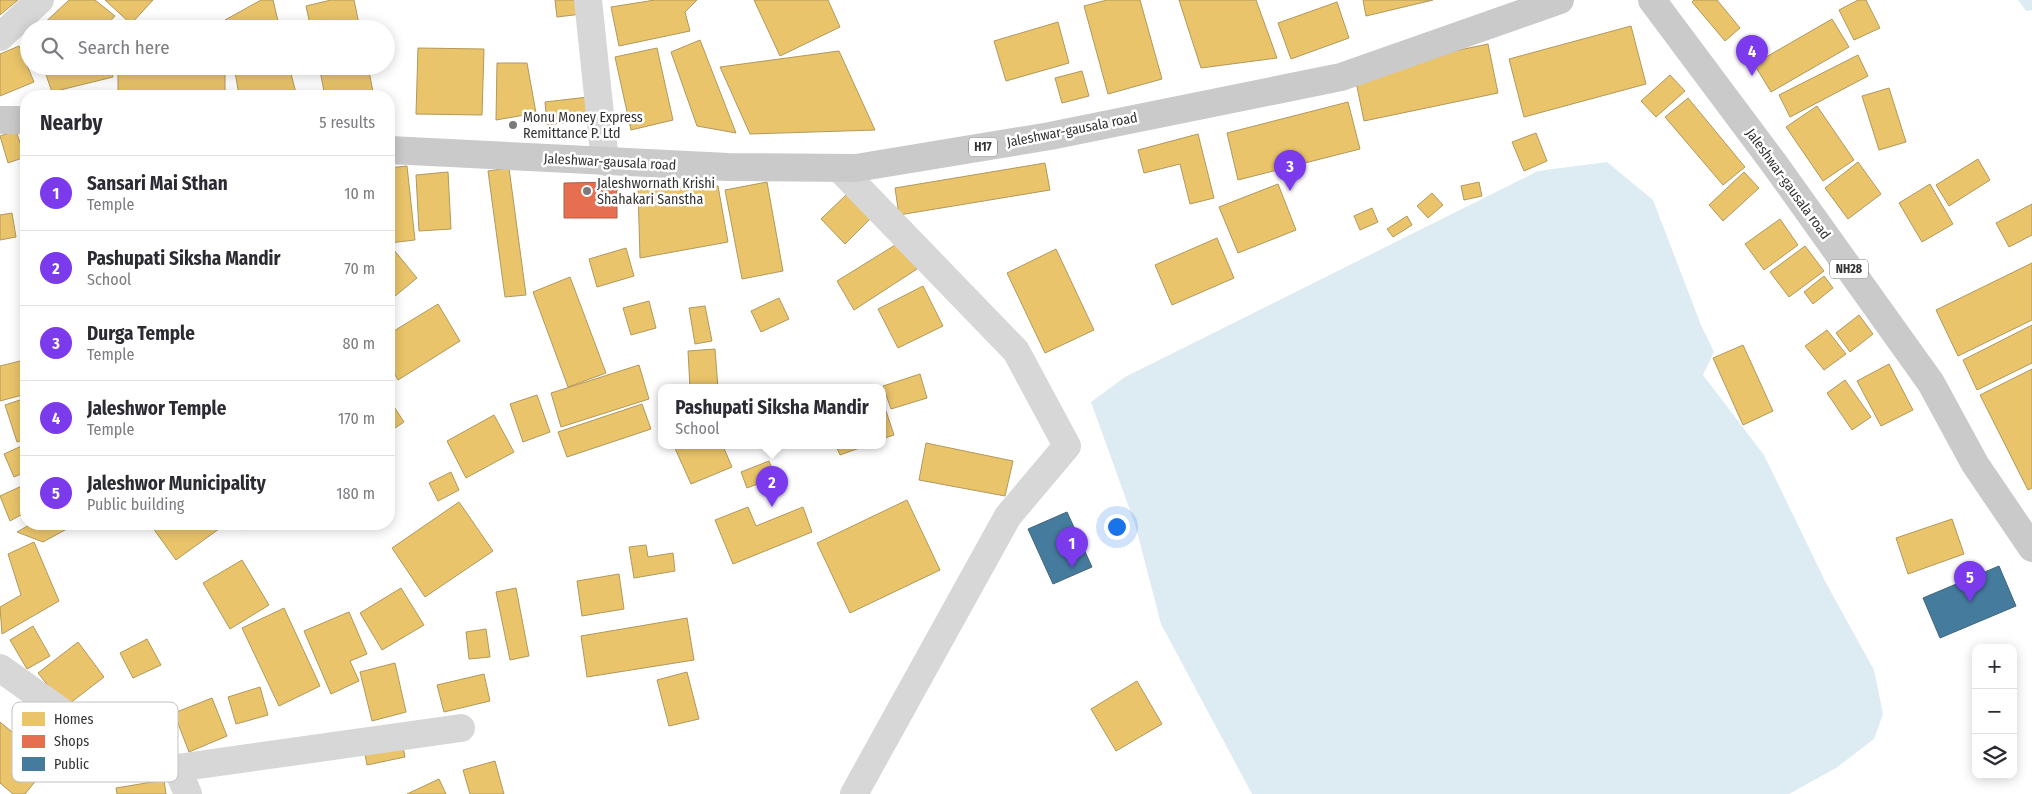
<!DOCTYPE html>
<html lang="en">
<head>
<meta charset="utf-8">
<style>
	body { margin:0; font-family:"Fira Sans Condensed",sans-serif; background:#f7f7f7; color:#2b2b33 }
	.controls { position:absolute; right:15px; bottom:15px; display:grid; overflow:hidden; border-radius:10px; box-shadow:0 2px 12px #0003 }
	.controls button { width:45px; height:45px; display:grid; place-items:center; padding:0; border:0; border-bottom:1px solid #e1e1e2; background:#fff; color:#2b2b33; font:25px sans-serif }
	.you { position:absolute; left:1116px; top:526px; width:18px; height:18px; margin:-12px; border:4px solid #fff; border-radius:50%; background:#1a73e8; box-shadow:0 0 0 8px #1a73e833 }
	.badge { display:grid; place-items:center; width:32px; height:32px; border-radius:50%; background:#7c3aed; color:#fff; font-size:16px; font-weight:700 }
	.pin { position:absolute; translate:-50% -41px; filter:drop-shadow(0 1px 2px #0008) }
	.pin::after { content:''; position:absolute; top:26px; width:18px; height:15px; background:inherit; clip-path:polygon(0 0,100% 0,50% 100%) }
	.popup { position:absolute; left:658px; top:384px; width:228px; height:65px; box-sizing:border-box; display:grid; place-content:center; border-radius:10px; background:#fff; filter:drop-shadow(0 1px 4px #0005); font-size:16px; white-space:nowrap; color:#7c7c81 }
	.popup b { font-size:19px; color:#2b2b33 }
	.popup::after { content:''; position:absolute; left:50%; top:100%; margin-left:-10px; border:10px solid transparent; border-top-color:#fff }
	.list { margin:0; padding:0; list-style:none }
	h2 { display:flex; justify-content:space-between; align-items:center; height:65px; margin:0; padding:0 20px; font-size:21px }
	h2 small { font-size:16px; font-weight:400; color:#7c7c81 }
	.list li { display:grid; grid-template-columns:32px 1fr auto; gap:15px; align-items:center; box-sizing:border-box; height:75px; padding:0 20px; border-top:1px solid #e1e1e2 }
	.list b { display:block; font-size:19px; white-space:nowrap }
	.list p { margin:0; font-size:16px; white-space:nowrap; color:#7c7c81 }
	.list em { font-size:16px; font-style:normal; color:#7c7c81 }
	.icon { flex:none; width:28px; height:28px; fill:none; stroke:currentColor; stroke-width:2; stroke-linecap:round; stroke-linejoin:round }
	.map { position:relative; flex:none; width:2032px; height:794px; overflow:hidden }
	.search { position:absolute; background:#fff; box-shadow:0 2px 12px #0003; left:20px; top:20px; width:375px; height:55px; display:flex; align-items:center; gap:12px; box-sizing:border-box; padding:0 18px; border-radius:28px; color:#7c7c81; font-size:19px }
	.panel { position:absolute; background:#fff; box-shadow:0 2px 12px #0003; left:20px; top:90px; width:375px; height:440px; border-radius:20px }
	.map>svg:first-child { display:block }
	.water { fill:#ddebf3 }
	.homes { fill:#e9c46a; stroke:#b2985a }
	.shops { fill:#e76f51; stroke:#b15d48 }
	.public { fill:#457b9d; stroke:#40657d }
	.lines { fill:none; stroke-linecap:round; stroke-linejoin:round }
	.street { stroke:#d7d7d7; stroke-width:28 }
	.primary { stroke:#cacaca; stroke-width:28 }
	.poi-dot { fill:#7a7a7a; stroke:#fff; stroke-width:2 }
	.labels { text-anchor:middle; dominant-baseline:central; stroke-width:5; stroke-linejoin:round; paint-order:stroke }
	.shield { fill:#fff; stroke:#707070; stroke-width:1 }
	.shield-label { font-size:12px; font-weight:bold; fill:#333 }
	.poi-label { font-size:14px; fill:#333; stroke:#fff; text-anchor:start }
	.street-label { font-size:14px; fill:#333; stroke:#fff }
	.key { fill:#fff; stroke:#c2c2c2; stroke-width:1 }
	.key-label { font-size:14px; fill:#333 }
</style>
</head>
<body>
<div class="map">
<svg width="2032" height="794" viewBox="0 0 2032 794">
	<rect width="100%" height="100%" fill="#fff"/>
	<!-- water -->
	<g class="water">
		<path d="M2018 0H2032V10L2026 11Z"/>
		<path d="M1607 162 1653 200 1701 325 1714 352 1703 375 1764 455 1826 583 1874 670 1883 714 1874 739 1836 768 1789 794H1252L1161 624 1135 524 1091 402 1125 377 1538 171Z"/>
	</g>
	<!-- homes -->
	<g class="homes">
		<path d="M0 0H18L0 15Z"/>
		<path d="M69 0H95L115 16 103 29H38Z"/>
		<path d="M105 0H153L131 24Z"/>
		<path d="M261 0H273L280 29H227L225 20Z"/>
		<path d="M331 0H354L360 29H311L306 6Z"/>
		<path d="M555 0H580L582 14 557 17Z"/>
		<path d="M655 0H697L685 12 690 31 619 46 611 7Z"/>
		<path d="M754 0H828L840 27 780 56Z"/>
		<path d="M1107 0H1140L1162 79 1108 94 1084 6Z"/>
		<path d="M1179 0H1256L1277 58 1201 68Z"/>
		<path d="M1363 0H1433L1366 16Z"/>
		<path d="M1694 0H1717L1740 28 1725 41 1692 2Z"/>
		<path d="M1858 0H1866L1880 28 1854 40 1839 10Z"/>
		<path d="M1337 2 1349 38 1291 59 1278 23Z"/>
		<path d="M1832 19 1849 47 1771 92 1754 64Z"/>
		<path d="M1058 22 1069 63 1006 81 994 41Z"/>
		<path d="M1631 26 1646 84 1524 117 1509 59Z"/>
		<path d="M700 40 736 133 697 126 671 52Z"/>
		<path d="M1488 44 1498 93 1364 121 1354 72Z"/>
		<path d="M19 46 34 82 0 96V54Z"/>
		<path d="M418 48 484 49 482 115 416 114Z"/>
		<path d="M657 48 673 120 631 130 615 57Z"/>
		<path d="M839 51 875 130 750 134 720 67Z"/>
		<path d="M1858 55 1868 76 1790 117 1779 95Z"/>
		<path d="M497 63H527L536 113 496 120Z"/>
		<path d="M43 66H109L113 77 52 92Z"/>
		<rect x="118" y="66" width="107" height="25"/>
		<path d="M234 66H289L296 93 239 95Z"/>
		<path d="M319 66H368L373 92 353 96H325Z"/>
		<path d="M1082 71 1089 96 1062 103 1055 78Z"/>
		<path d="M1670 75 1685 91 1656 117 1641 101Z"/>
		<path d="M1889 88 1906 142 1879 150 1862 96Z"/>
		<path d="M588 97 591 119 547 125 545 102Z"/>
		<path d="M1688 98 1745 167 1723 185 1665 117Z"/>
		<path d="M1348 102 1360 149 1238 180 1227 133Z"/>
		<path d="M1817 106 1854 160 1823 181 1786 127Z"/>
		<path d="M16 131 25 157 8 163 0 136Z"/>
		<path d="M1536 133 1547 161 1524 171 1512 142Z"/>
		<path d="M1198 134 1214 198 1190 204 1180 164 1144 173 1138 150Z"/>
		<path d="M1978 159 1990 180 1949 206 1936 185Z"/>
		<path d="M1858 162 1881 194 1848 219 1825 188Z"/>
		<path d="M1045 163 1050 190 899 215 895 188Z"/>
		<path d="M407 166 415 240 389 243V168Z"/>
		<path d="M509 168 526 295 505 297 488 171Z"/>
		<path d="M448 172 451 229 419 231 416 175Z"/>
		<path d="M1744 172 1759 188 1723 221 1709 205Z"/>
		<path d="M767 182 783 271 742 279 725 190Z"/>
		<path d="M1479 182 1482 196 1464 200 1461 186Z"/>
		<path d="M1278 184 1296 230 1238 253 1219 207Z"/>
		<path d="M1930 184 1953 224 1922 242 1899 203Z"/>
		<path d="M718 186 728 242 640 258 638 189Z"/>
		<path d="M1432 193 1443 205 1428 218 1417 206Z"/>
		<path d="M847 194 871 218 845 244 821 219Z"/>
		<path d="M2032 204V235L2009 247 1996 223Z"/>
		<path d="M1372 208 1378 222 1360 230 1354 216Z"/>
		<path d="M12 213 16 237 0 240V215Z"/>
		<path d="M1407 216 1412 225 1393 237 1387 229Z"/>
		<path d="M1780 219 1798 245 1764 270 1745 244Z"/>
		<path d="M1217 238 1234 278 1172 305 1155 265Z"/>
		<path d="M900 242 917 269 854 310 837 281Z"/>
		<path d="M389 244 417 278 389 301Z"/>
		<path d="M1805 246 1824 271 1789 297 1770 272Z"/>
		<path d="M626 248 634 276 597 287 589 259Z"/>
		<path d="M1056 249 1094 330 1045 353 1007 273Z"/>
		<path d="M2032 263V320L1958 356 1936 310Z"/>
		<path d="M1824 276 1833 288 1813 304 1804 292Z"/>
		<path d="M570 277 606 373 568 387 533 292Z"/>
		<path d="M923 286 943 326 898 348 878 309Z"/>
		<path d="M779 298 789 319 761 332 751 311Z"/>
		<path d="M649 301 656 328 631 335 623 308Z"/>
		<path d="M438 304 460 341 398 380 389 365V334Z"/>
		<path d="M705 306 712 341 695 344 689 308Z"/>
		<path d="M1859 315 1873 334 1850 352 1836 333Z"/>
		<path d="M2032 325V363L1977 390 1963 360Z"/>
		<path d="M1827 330 1846 354 1824 370 1805 346Z"/>
		<path d="M1743 345 1773 411 1743 425 1713 358Z"/>
		<path d="M715 349 718 388H690L688 351Z"/>
		<path d="M24 360 26 394 0 401V366Z"/>
		<path d="M1889 364 1913 410 1881 426 1857 381Z"/>
		<path d="M639 365 649 399 561 427 551 393Z"/>
		<path d="M2032 369V488L2028 490 1980 395Z"/>
		<path d="M920 374 927 398 891 409 883 386Z"/>
		<path d="M1845 380 1871 417 1852 430 1827 393Z"/>
		<path d="M537 395 550 432 523 442 510 404Z"/>
		<path d="M26 398V439L17 442 5 405Z"/>
		<path d="M389 399 404 422 389 432Z"/>
		<path d="M642 404 651 429 567 457 558 432Z"/>
		<path d="M886 411 894 435 882 439V412Z"/>
		<path d="M494 415 514 452 466 478 447 441Z"/>
		<path d="M926 443 1013 461 1005 496 919 480Z"/>
		<path d="M26 444V472L14 477 4 454Z"/>
		<path d="M674 446H723L732 467 691 484Z"/>
		<path d="M836 446H865L840 455Z"/>
		<path d="M769 461 776 477 747 488 741 472Z"/>
		<path d="M451 472 459 490 438 501 429 483Z"/>
		<path d="M26 484V512L10 521 0 496Z"/>
		<path d="M907 500 940 570 850 613 817 543Z"/>
		<path d="M459 502 493 551 425 597 392 548Z"/>
		<path d="M748 507 756 526 803 507 812 532 733 564 715 520Z"/>
		<path d="M1952 519 1964 554 1908 574 1896 538Z"/>
		<path d="M31 524H76L43 542 17 532Z"/>
		<path d="M150 524H222L223 526 176 560Z"/>
		<path d="M241 524H256L245 530Z"/>
		<path d="M34 542 59 601 2 634 0 607 21 595 8 554Z"/>
		<path d="M646 545 648 557 673 553 675 571 634 578 629 547Z"/>
		<path d="M242 560 269 605 230 629 203 583Z"/>
		<path d="M619 574 624 609 582 616 577 581Z"/>
		<path d="M401 588 424 625 382 650 360 613Z"/>
		<path d="M516 588 529 656 510 660 496 592Z"/>
		<path d="M284 608 320 686 279 706 242 628Z"/>
		<path d="M349 612 367 654 350 661 359 681 331 694 304 631Z"/>
		<path d="M687 618 694 660 587 677 581 636Z"/>
		<path d="M33 626 50 656 27 669 10 640Z"/>
		<path d="M486 629 490 657 469 659 466 632Z"/>
		<path d="M147 639 161 665 133 678 120 653Z"/>
		<path d="M78 642 104 677 65 707 38 673Z"/>
		<path d="M395 663 406 712 372 721 360 672Z"/>
		<path d="M687 672 699 719 669 726 657 680Z"/>
		<path d="M484 674 490 701 444 712 437 685Z"/>
		<path d="M1137 681 1162 724 1116 751 1091 709Z"/>
		<path d="M260 687 268 715 236 724 228 697Z"/>
		<path d="M212 698 227 736 189 752 174 713Z"/>
		<path d="M0 722 50 763 25 794H13L0 783Z"/>
		<path d="M402 742 405 757 367 765 364 749Z"/>
		<path d="M495 761 504 794H470L463 770Z"/>
		<path d="M439 779 446 794H407Z"/>
		<path d="M164 780 166 794H117L116 788Z"/>
	</g>
	<!-- shops -->
	<path class="shops" d="M617 182V218H564V183Z"/>
	<!-- public -->
	<g class="public">
		<path d="M1067 512 1092 567 1053 584 1028 529Z"/>
		<path d="M1999 566 2016 606 1940 638 1923 598Z"/>
	</g>
	<g class="lines">
		<!-- street -->
		<g class="street">
			<path d="M588 0 605 162"/>
			<path d="M0 37 40 0"/>
			<path d="M839 168 1016 351 1067 446 1008 516 854 794"/>
			<path d="M0 668 115 750 177 768 461 728"/>
			<path d="M177 768 188 794"/>
		</g>
		<!-- primary -->
		<g class="primary">
			<path d="M1652 0 1773 162 1931 383 1975 464 2032 548"/>
			<path d="M0 120H26"/>
			<path d="M389 150 728 167 856 168 1050 136 1341 77 1560 0"/>
		</g>
	</g>
	<!-- markers -->
	<g class="poi-dot">
		<circle cx="513" cy="125" r="5"/>
		<circle cx="587" cy="191" r="5"/>
	</g>
	<g class="labels">
		<!-- shield labels -->
		<g class="shield">
			<rect x="969" y="137.5" width="28" height="19" rx="4"/>
			<rect x="1830" y="259.5" width="38" height="19" rx="4"/>
		</g>
		<g class="shield-label">
			<text x="983" y="147">H17</text>
			<text x="1849" y="269">NH28</text>
		</g>
		<!-- poi labels -->
		<g class="poi-label">
			<text x="523" y="117">Monu Money Express<tspan x="523" dy="16">Remittance P. Ltd</tspan></text>
			<text x="597" y="183">Jaleshwornath Krishi<tspan x="597" dy="16">Shahakari Sanstha</tspan></text>
		</g>
		<!-- street labels -->
		<g class="street-label">
			<text transform="translate(1072 130) rotate(-11)">Jaleshwar-gausala road</text>
			<text transform="translate(610 162) rotate(3)">Jaleshwar-gausala road</text>
			<text transform="translate(1788 184) rotate(54)">Jaleshwar-gausala road</text>
		</g>
	</g>
	<!-- legend -->
	<rect x="12" y="702" width="166" height="80" rx="8" class="key"/>
	<rect x="22" y="712" width="23" height="14" fill="#e9c46a"/>
	<rect x="22" y="735" width="23" height="13" fill="#e76f51"/>
	<rect x="22" y="757" width="23" height="14" fill="#457b9d"/>
	<g class="key-label">
		<text x="54" y="724">Homes</text>
		<text x="54" y="746">Shops</text>
		<text x="54" y="769">Public</text>
	</g>
</svg>
<div class="controls">
<button>+</button>
<button>−</button>
<button><svg class="icon" aria-label="layers" viewBox="0 0 24 24"><path d="M12 4l9 5-9 5-9-5zM3 14l9 5 9-5"/></svg></button>
</div>
<div class="you"></div>
<div class="pin badge" style="left:1072px;top:568px">1</div>
<div class="pin badge" style="left:772px;top:507px">2</div>
<div class="popup"><b>Pashupati Siksha Mandir</b>School</div>
<div class="pin badge" style="left:1290px;top:191px">3</div>
<div class="pin badge" style="left:1752px;top:76px">4</div>
<div class="pin badge" style="left:1970px;top:602px">5</div>
<div class="search"><svg class="icon" aria-label="search" viewBox="0 0 24 24"><circle cx="10" cy="10" r="6"/><path d="M15 15l6 6"/></svg>Search here</div>
<section class="panel">
<h2>Nearby<small>5 results</small></h2>
<ul class="list">
<li><span class="badge">1</span><div><b>Sansari Mai Sthan</b><p>Temple</p></div><em>10 m</em></li>
<li><span class="badge">2</span><div><b>Pashupati Siksha Mandir</b><p>School</p></div><em>70 m</em></li>
<li><span class="badge">3</span><div><b>Durga Temple</b><p>Temple</p></div><em>80 m</em></li>
<li><span class="badge">4</span><div><b>Jaleshwor Temple</b><p>Temple</p></div><em>170 m</em></li>
<li><span class="badge">5</span><div><b>Jaleshwor Municipality</b><p>Public building</p></div><em>180 m</em></li>
</ul>
</section>
</div>
</body>
</html>
